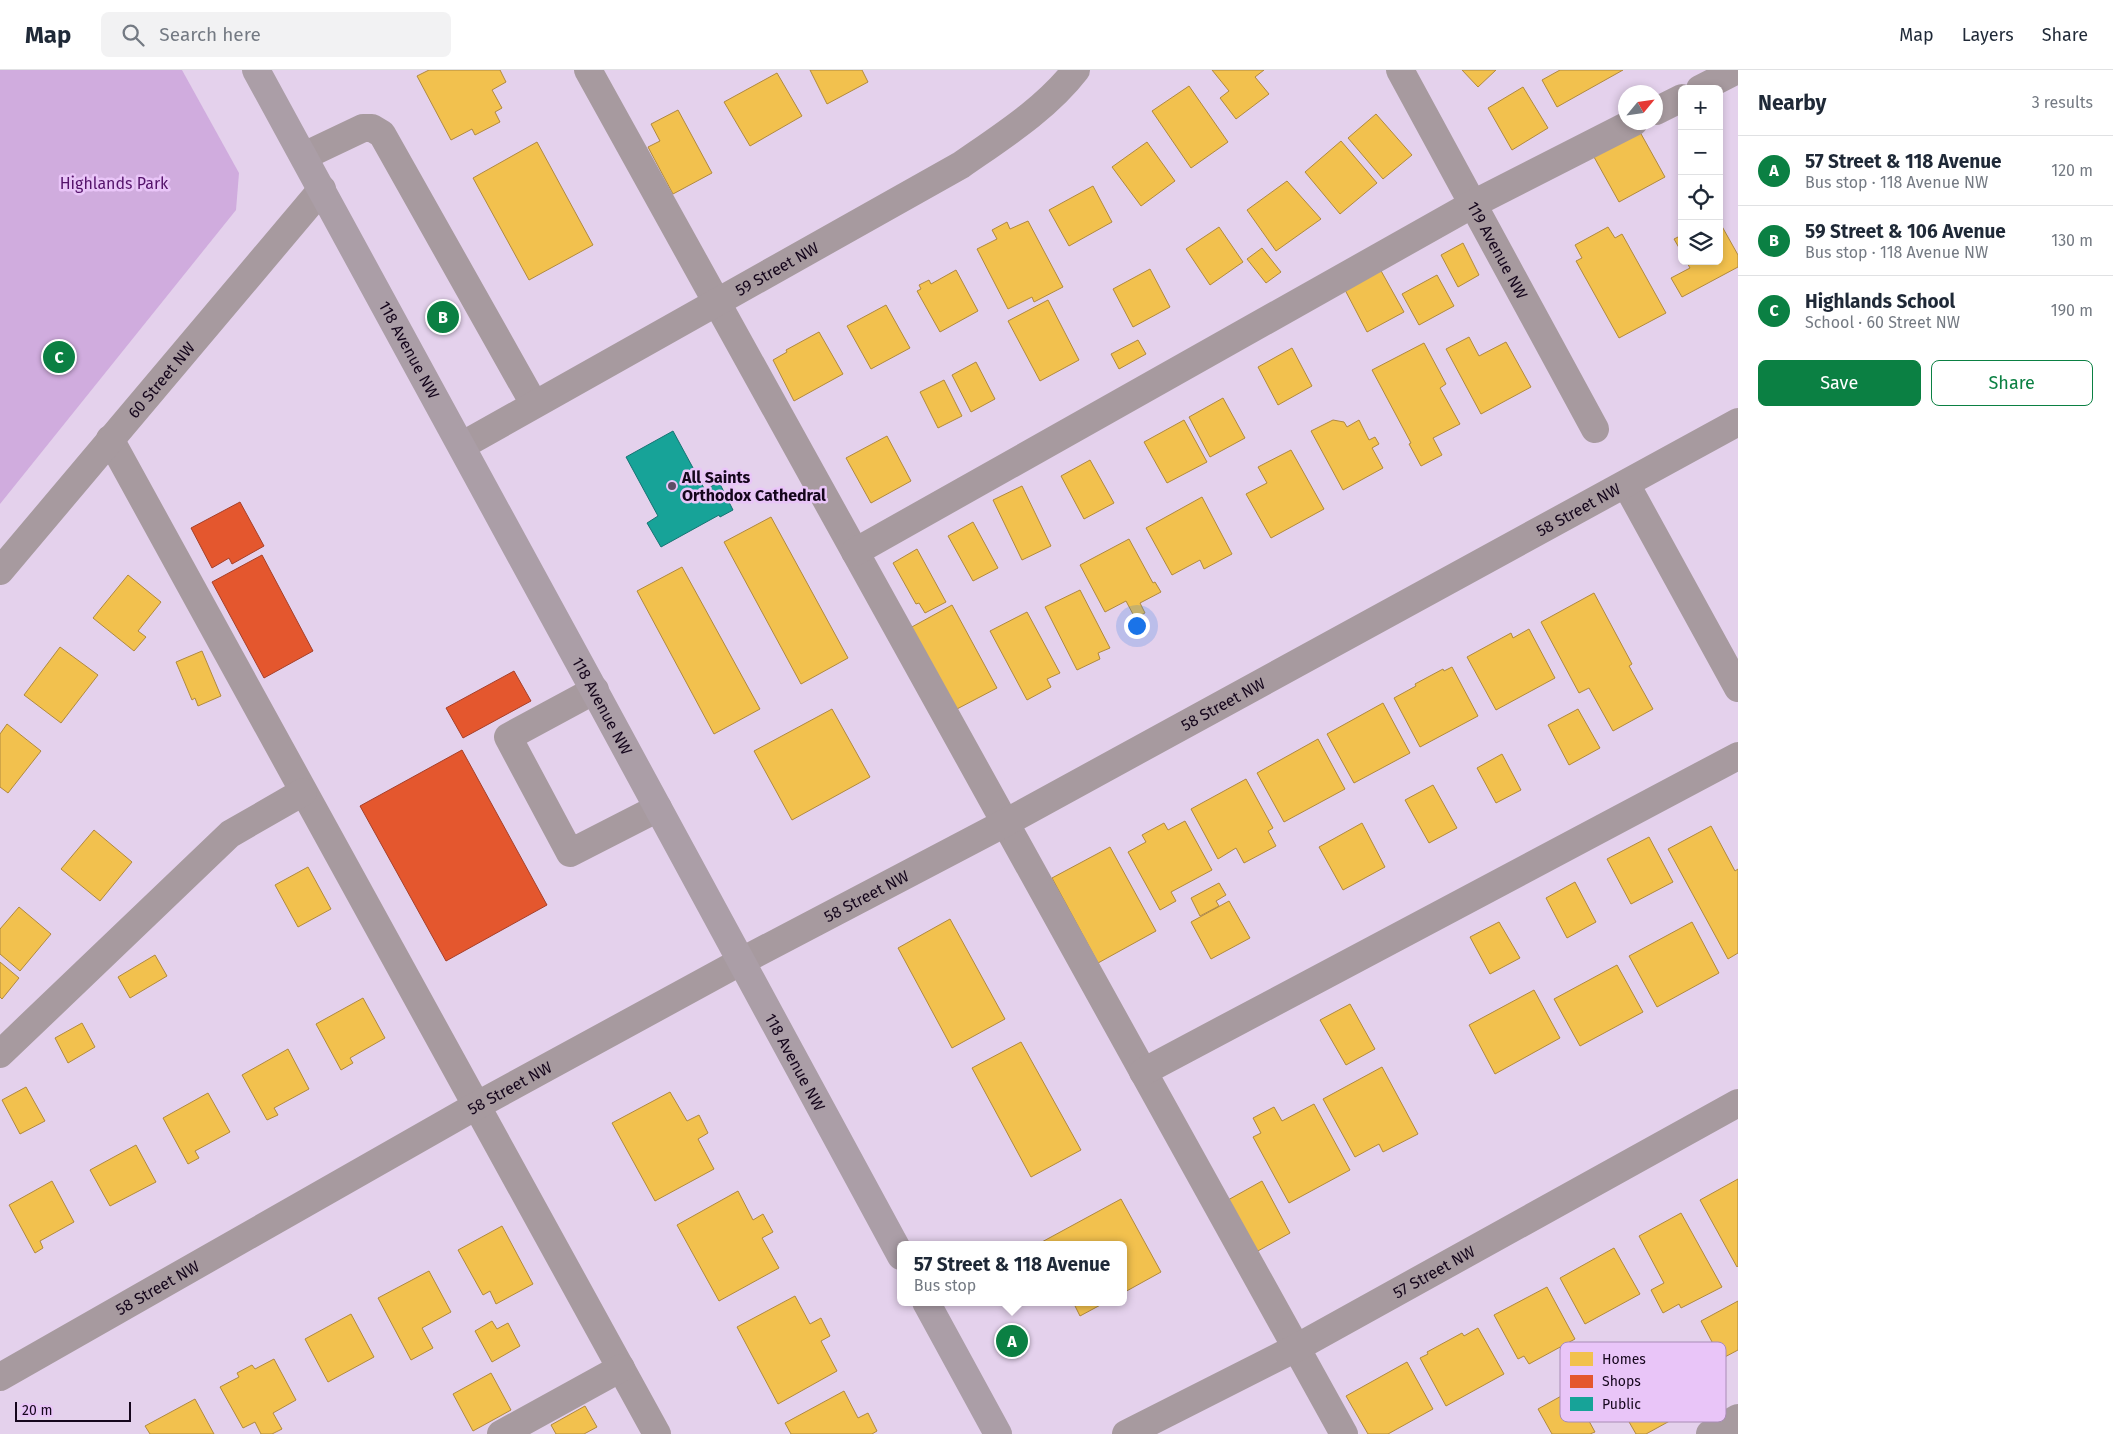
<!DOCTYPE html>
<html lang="en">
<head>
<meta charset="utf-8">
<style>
	body { margin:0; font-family:"Fira Sans",sans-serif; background:#f2f2f3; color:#1f2937 }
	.controls { position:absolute; right:15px; top:15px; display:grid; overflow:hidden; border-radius:8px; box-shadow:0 2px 8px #0003 }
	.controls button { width:45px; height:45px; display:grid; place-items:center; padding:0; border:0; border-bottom:1px solid #e0e1e3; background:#fff; color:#1f2937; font:25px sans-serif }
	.compass { position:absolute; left:1618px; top:15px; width:45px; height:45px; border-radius:50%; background:#fff; box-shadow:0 2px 8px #0003; rotate:61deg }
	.scale { position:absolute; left:15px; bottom:12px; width:116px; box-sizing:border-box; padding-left:5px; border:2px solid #15061c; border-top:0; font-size:14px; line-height:18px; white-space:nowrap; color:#15061c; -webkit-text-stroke:4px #e9c5f8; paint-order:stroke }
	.you { position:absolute; left:1136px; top:555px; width:18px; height:18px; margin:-12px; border:4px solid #fff; border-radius:50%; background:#1a73e8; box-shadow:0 0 0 8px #1a73e833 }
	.badge { display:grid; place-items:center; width:32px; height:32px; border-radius:50%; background:#0b8043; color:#fff; font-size:16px; font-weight:700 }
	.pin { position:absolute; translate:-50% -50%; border:2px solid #fff; box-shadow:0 1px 5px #0006 }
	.popup { position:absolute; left:897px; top:1171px; width:230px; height:65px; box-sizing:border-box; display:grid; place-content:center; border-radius:8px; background:#fff; filter:drop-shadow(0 1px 4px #0005); font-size:16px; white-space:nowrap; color:#747a83 }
	.popup b { font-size:19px; color:#1f2937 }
	.popup::after { content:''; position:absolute; left:50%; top:100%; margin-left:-10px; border:10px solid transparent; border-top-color:#fff }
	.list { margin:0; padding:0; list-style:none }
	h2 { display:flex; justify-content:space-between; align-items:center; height:65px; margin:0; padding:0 20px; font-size:21px }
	h2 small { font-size:16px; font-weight:400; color:#747a83 }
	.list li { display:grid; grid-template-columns:32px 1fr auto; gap:15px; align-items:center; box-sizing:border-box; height:70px; padding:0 20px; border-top:1px solid #e0e1e3 }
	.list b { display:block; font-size:19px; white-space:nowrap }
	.list p { margin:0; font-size:16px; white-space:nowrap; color:#747a83 }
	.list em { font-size:16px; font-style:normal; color:#747a83 }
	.actions { display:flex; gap:10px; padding:15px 20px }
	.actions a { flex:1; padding:11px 0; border:1px solid #0b8043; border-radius:8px; text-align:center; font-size:18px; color:#0b8043 }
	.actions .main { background:#0b8043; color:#fff }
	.icon { flex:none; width:28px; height:28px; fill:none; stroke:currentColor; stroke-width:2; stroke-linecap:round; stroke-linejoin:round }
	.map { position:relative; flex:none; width:1738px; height:1364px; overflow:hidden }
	header { display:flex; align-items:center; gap:30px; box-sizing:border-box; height:70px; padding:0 25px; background:#fff; border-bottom:1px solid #e0e1e3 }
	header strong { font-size:24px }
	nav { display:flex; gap:28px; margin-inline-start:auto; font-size:18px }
	.search { width:350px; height:45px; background:#f2f2f3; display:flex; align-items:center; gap:12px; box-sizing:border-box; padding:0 18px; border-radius:8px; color:#747a83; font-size:19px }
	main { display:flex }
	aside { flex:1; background:#fff }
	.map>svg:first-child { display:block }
	.green { fill:#d0acde }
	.homes { fill:#f2c14e; stroke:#b0893f }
	.shops { fill:#e4572e; stroke:#a63f29 }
	.public { fill:#17a398; stroke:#167473 }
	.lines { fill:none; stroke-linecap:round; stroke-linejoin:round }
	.minor { stroke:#a79a9f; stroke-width:28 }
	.major { stroke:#ab9ea7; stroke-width:28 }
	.poi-dot { fill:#5d4d65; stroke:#e9c5f8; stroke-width:2 }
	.labels { text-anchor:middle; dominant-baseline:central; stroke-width:5; stroke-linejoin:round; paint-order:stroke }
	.park-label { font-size:16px; fill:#54126a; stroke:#e9c5f8 }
	.street-label { font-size:16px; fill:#15061c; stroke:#e9c5f8 }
	.poi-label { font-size:16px; font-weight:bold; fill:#15061c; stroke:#e9c5f8; text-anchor:start }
	.key { fill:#e9c5f8; stroke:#a98cb6; stroke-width:1 }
	.key-label { font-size:14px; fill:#15061c }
</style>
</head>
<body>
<header>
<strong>Map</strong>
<div class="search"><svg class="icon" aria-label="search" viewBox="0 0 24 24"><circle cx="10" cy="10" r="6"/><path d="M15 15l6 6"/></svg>Search here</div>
<nav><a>Map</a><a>Layers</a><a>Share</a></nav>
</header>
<main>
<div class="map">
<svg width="1738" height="1364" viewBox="0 0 1738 1364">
	<rect width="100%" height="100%" fill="#e4d1ec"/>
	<!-- green -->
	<path class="green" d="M0 0H182L239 103 236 140 0 434Z"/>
	<!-- homes -->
	<g class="homes">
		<path d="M429 0H500L506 12 492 20 502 38 495 42 500 52 475 65 472 59 451 70 417 6Z"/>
		<path d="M810 0H862L868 12 827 34Z"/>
		<path d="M1212 0H1264L1255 7 1269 24 1236 49 1220 28 1229 21Z"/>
		<path d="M1462 0H1496L1478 17Z"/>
		<path d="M1560 0H1623L1557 37 1542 10Z"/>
		<path d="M777 3 802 46 750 76 724 32Z"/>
		<path d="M1189 16 1228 72 1191 98 1152 41Z"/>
		<path d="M1523 17 1548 58 1512 80 1488 38Z"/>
		<path d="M678 40 712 103 673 124 648 77 660 71 651 54Z"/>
		<path d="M1376 44 1412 85 1383 109 1348 68Z"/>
		<path d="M1640 62 1665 107 1619 132 1594 87Z"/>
		<path d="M1341 71 1377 113 1340 144 1305 102Z"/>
		<path d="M537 72 593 175 529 210 473 108Z"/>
		<path d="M1147 72 1175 111 1141 136 1112 97Z"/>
		<path d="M1287 111 1321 149 1276 181 1247 140Z"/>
		<path d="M1093 116 1112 152 1069 176 1049 140Z"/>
		<path d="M1028 151 1063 217 1034 232 1032 227 1008 239 977 179 997 169 992 160 1007 152 1010 159Z"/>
		<path d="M1719 151 1738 185V197L1682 227 1671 208 1690 198 1686 191H1719Z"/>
		<path d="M1219 157 1243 192 1210 215 1186 179Z"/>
		<path d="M1608 157 1615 168 1622 164 1666 243 1619 268 1576 191 1582 188 1575 175Z"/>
		<path d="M1682 165V183L1674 169Z"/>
		<path d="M1463 173 1479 205 1458 217 1441 185Z"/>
		<path d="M1262 178 1281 202 1266 213 1247 189Z"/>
		<path d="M1150 199 1170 237 1133 257 1113 219Z"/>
		<path d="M1380 199 1404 242 1367 262 1344 218Z"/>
		<path d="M956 200 978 241 940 262 917 221 921 219 919 215 929 210 931 214Z"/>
		<path d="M1437 205 1454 236 1419 255 1402 224Z"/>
		<path d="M1048 230 1079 290 1040 311 1008 251Z"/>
		<path d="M886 235 910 278 871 299 847 256Z"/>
		<path d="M819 262 843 304 794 331 773 290 787 282 786 280Z"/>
		<path d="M1469 267 1479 286 1506 272 1531 317 1481 344 1446 279Z"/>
		<path d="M1138 270 1146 284 1119 299 1111 284Z"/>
		<path d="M1424 273 1446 314 1440 318 1460 354 1433 368 1442 385 1421 396 1409 374 1411 373 1372 300Z"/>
		<path d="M1292 278 1312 316 1278 335 1258 297Z"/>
		<path d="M976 292 995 329 971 342 952 305Z"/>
		<path d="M944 310 962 346 938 358 920 322Z"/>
		<path d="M1223 328 1245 368 1210 387 1189 347Z"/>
		<path d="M1184 350 1207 392 1167 413 1144 372Z"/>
		<path d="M1333 350 1344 352 1347 357 1359 350 1369 370 1375 367 1379 374 1372 378 1383 398 1343 420 1311 361Z"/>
		<path d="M887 366 911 411 871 433 846 388Z"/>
		<path d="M1291 380 1324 439 1271 468 1246 424 1267 413 1258 397Z"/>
		<path d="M1090 390 1114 433 1084 449 1061 406Z"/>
		<path d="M1022 416 1051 476 1022 490 993 430Z"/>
		<path d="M1202 427 1232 484 1204 499 1200 490 1172 505 1146 458Z"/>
		<path d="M771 447 848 588 801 614 724 472Z"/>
		<path d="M973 452 998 498 973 511 948 466Z"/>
		<path d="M1129 469 1153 513 1155 512 1161 522 1140 533 1145 543 1135 548 1126 531 1105 542 1080 495Z"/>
		<path d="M917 479 946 532 925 543 919 533 916 534 893 493Z"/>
		<path d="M682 497 760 639 714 664 637 521Z"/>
		<path d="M128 505 161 532 138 561 146 567 134 581 93 548Z"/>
		<path d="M1080 520 1110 578 1098 583 1100 589 1077 600 1045 537Z"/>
		<path d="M1594 523 1632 594 1629 596 1653 639 1613 661 1589 618 1579 623 1541 552Z"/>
		<path d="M952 535 997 618 955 640 910 558Z"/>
		<path d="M1027 542 1060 603 1047 609 1051 617 1027 630 990 561Z"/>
		<path d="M1529 559 1555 608 1496 640 1467 587 1511 563 1513 568Z"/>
		<path d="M60 577 98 605 61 653 24 625Z"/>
		<path d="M202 581 221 626 198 636 195 628 192 630 176 592Z"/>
		<path d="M1452 597 1478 646 1420 677 1394 628 1416 616 1415 614 1443 599 1444 601Z"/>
		<path d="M1383 633 1410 683 1354 713 1327 664Z"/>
		<path d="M832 639 870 707 792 750 754 681Z"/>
		<path d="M1578 639 1600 678 1569 695 1548 655Z"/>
		<path d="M7 654 41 681 8 723 0 717V664Z"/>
		<path d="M1318 669 1345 719 1284 752 1257 703Z"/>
		<path d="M1502 684 1521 720 1496 733 1477 698Z"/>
		<path d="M1246 709 1273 758 1268 761 1276 776 1244 793 1236 778 1218 789 1191 739Z"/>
		<path d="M1433 715 1457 758 1429 773 1405 730Z"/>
		<path d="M1185 751 1212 800 1171 822 1176 831 1160 840 1128 782 1146 772 1142 765 1164 753 1168 760Z"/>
		<path d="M1362 753 1385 797 1343 820 1319 777Z"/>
		<path d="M1711 756 1735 801 1738 799V883L1728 889 1668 779Z"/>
		<path d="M94 760 132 792 100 831 61 799Z"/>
		<path d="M1649 767 1673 812 1631 834 1607 789Z"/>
		<path d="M1110 777 1156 861 1098 893 1052 808Z"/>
		<path d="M308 797 331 839 298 857 275 815Z"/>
		<path d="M1575 812 1596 852 1567 868 1546 828Z"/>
		<path d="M1219 813 1226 825 1216 831 1219 836 1200 846 1191 828Z"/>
		<path d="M1229 831 1250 868 1211 889 1191 852Z"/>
		<path d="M19 837 51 864 20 901 0 884V859Z"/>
		<path d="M950 849 1005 949 952 978 898 878Z"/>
		<path d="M1499 852 1520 888 1490 904 1470 867Z"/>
		<path d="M1692 852 1719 903 1657 937 1629 886Z"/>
		<path d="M155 885 167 906 130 928 118 907Z"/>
		<path d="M0 892 19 908 2 929 0 927Z"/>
		<path d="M1617 895 1643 942 1580 976 1554 929Z"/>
		<path d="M1534 920 1560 968 1495 1004 1469 955Z"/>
		<path d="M363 928 385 968 350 988 353 993 341 1000 316 954Z"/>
		<path d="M1350 934 1375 979 1346 995 1320 950Z"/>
		<path d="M82 953 95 977 68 993 55 968Z"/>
		<path d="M1021 972 1081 1080 1031 1107 972 998Z"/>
		<path d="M288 979 309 1019 274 1038 278 1045 267 1050 242 1005Z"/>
		<path d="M1382 997 1418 1064 1383 1082 1379 1074 1355 1087 1323 1029Z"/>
		<path d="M26 1017 45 1051 20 1064 2 1030Z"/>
		<path d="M670 1022 687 1051 699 1045 708 1063 698 1069 714 1099 655 1131 612 1053Z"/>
		<path d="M208 1023 230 1062 195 1081 199 1088 188 1094 163 1048Z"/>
		<path d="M1314 1034 1350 1100 1289 1133 1253 1067 1261 1063 1253 1048 1274 1037 1282 1051Z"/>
		<path d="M136 1075 156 1112 110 1136 90 1100Z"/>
		<path d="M1738 1109V1196L1737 1197 1700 1130Z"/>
		<path d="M52 1111 74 1152 40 1171 43 1178 35 1183 9 1135Z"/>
		<path d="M1262 1111 1290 1163 1256 1182 1228 1130Z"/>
		<path d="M738 1121 753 1150 763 1144 773 1162 762 1168 779 1198 719 1231 677 1155Z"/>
		<path d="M1121 1129 1161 1202 1123 1223V1175H1041L1040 1173Z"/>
		<path d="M1681 1143 1722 1217 1681 1238 1679 1234 1663 1243 1651 1220 1664 1213 1639 1166Z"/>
		<path d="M502 1156 533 1214 496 1234 490 1221 483 1225 458 1180Z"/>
		<path d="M1614 1178 1640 1224 1585 1254 1560 1208Z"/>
		<path d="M429 1201 451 1242 422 1258 433 1278 411 1290 378 1228Z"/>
		<path d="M1547 1217 1575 1269 1529 1294 1524 1286 1518 1289 1494 1245Z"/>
		<path d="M795 1226 810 1254 821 1248 830 1266 821 1271 837 1301 778 1334 737 1257Z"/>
		<path d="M1738 1231V1280L1721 1289 1701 1251Z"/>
		<path d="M1073 1232H1106L1080 1246Z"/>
		<path d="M351 1244 374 1287 328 1312 305 1269Z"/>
		<path d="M492 1251 497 1259 508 1253 520 1276 492 1292 475 1261Z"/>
		<path d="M1478 1258 1504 1304 1446 1336 1420 1288 1428 1284 1427 1282 1462 1263 1464 1266Z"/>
		<path d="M1667 1281 1697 1336 1646 1364H1636L1617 1331 1638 1320 1628 1302Z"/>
		<path d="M274 1289 296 1330 273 1343 282 1359 272 1364H261L255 1352 243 1358 220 1317 239 1307 237 1303 252 1295 255 1299Z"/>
		<path d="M1407 1292 1433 1339 1388 1364H1368L1346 1326Z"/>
		<path d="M491 1303 511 1340 473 1361 453 1324Z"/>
		<path d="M1572 1320 1595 1362 1590 1364H1552L1538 1339Z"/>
		<path d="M844 1321 858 1348 868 1343 877 1361 872 1364H791L785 1353Z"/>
		<path d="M195 1329 214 1364H150L145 1356Z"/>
		<path d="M585 1336 597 1357 584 1364H556L551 1355Z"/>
	</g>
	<!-- shops -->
	<g class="shops">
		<path d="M240 432 264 476 232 494 229 488 212 498 191 458Z"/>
		<path d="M262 485 313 581 264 608 212 512Z"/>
		<path d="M514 601 531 631 463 668 446 638Z"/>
		<path d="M462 680 547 835 446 891 360 736Z"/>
	</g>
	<!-- public -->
	<path class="public" d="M673 361 705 420 719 412 733 440 720 447 719 445 661 477 647 453 658 446 626 387Z"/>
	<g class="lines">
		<!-- minor -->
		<g class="minor">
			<path d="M588 0 1344 1364"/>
			<path id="s1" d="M1400 0 1595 359"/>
			<path d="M1700 19 1737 0"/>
			<path d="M1656 41 1682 28"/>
			<path d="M304 86 363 58H372L382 64 534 334"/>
			<path d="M110 369 657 1364"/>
			<path id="s2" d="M463 375 961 95C1001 67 1046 39 1076 0"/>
			<path d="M1626 414 1738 618"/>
			<path d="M855 482 1473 134 1634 52"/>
			<path id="s3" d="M0 501 322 119"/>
			<path d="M595 620 508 667 570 783 658 738"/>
			<path d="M0 984 230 764 303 722"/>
			<path d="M1143 1002 1738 686"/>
			<path id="s4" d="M0 1307 476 1036 740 892 1005 753 1738 352"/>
			<path d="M501 1364 621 1298"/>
			<path id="s5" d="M1126 1364 1296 1278 1738 1033"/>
			<path d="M1710 1364 1738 1348"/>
		</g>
		<!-- major -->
		<g class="major">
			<path id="s6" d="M256 0C474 394 685 791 901 1186"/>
			<path d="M926 1232 998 1364"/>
		</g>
	</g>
	<!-- markers -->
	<circle class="poi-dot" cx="672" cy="416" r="5"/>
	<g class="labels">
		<!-- park labels -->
		<g class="park-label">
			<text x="114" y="113">Highlands Park</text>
		</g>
		<!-- street labels -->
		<g class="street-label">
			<text stroke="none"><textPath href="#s1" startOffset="205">119 Avenue NW</textPath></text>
			<text stroke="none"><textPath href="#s2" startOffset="360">59 Street NW</textPath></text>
			<text stroke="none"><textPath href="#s6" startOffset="319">118 Avenue NW</textPath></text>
			<text stroke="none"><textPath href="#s3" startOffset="250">60 Street NW</textPath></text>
			<text stroke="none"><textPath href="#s4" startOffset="1801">58 Street NW</textPath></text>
			<text stroke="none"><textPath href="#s4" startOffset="1396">58 Street NW</textPath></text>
			<text stroke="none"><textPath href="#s6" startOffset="724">118 Avenue NW</textPath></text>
			<text stroke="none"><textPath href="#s4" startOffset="991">58 Street NW</textPath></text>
			<text stroke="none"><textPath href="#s6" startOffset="1129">118 Avenue NW</textPath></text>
			<text stroke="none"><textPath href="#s4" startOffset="586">58 Street NW</textPath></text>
			<text stroke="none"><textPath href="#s5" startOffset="348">57 Street NW</textPath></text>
			<text stroke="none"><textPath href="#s4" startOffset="181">58 Street NW</textPath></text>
		</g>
		<!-- poi labels -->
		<g class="poi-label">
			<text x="682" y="407">All Saints<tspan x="682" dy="18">Orthodox Cathedral</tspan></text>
		</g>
	</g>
	<!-- legend -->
	<rect x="1560" y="1272" width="166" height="80" rx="8" class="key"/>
	<rect x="1570" y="1282" width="23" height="14" fill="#f2c14e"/>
	<rect x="1570" y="1305" width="23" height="13" fill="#e4572e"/>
	<rect x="1570" y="1327" width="23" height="14" fill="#17a398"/>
	<g class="key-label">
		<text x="1602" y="1294">Homes</text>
		<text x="1602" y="1316">Shops</text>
		<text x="1602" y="1339">Public</text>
	</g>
</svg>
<div class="controls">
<button>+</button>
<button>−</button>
<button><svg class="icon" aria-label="locate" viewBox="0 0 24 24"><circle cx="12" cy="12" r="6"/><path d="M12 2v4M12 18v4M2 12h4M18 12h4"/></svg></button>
<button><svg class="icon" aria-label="layers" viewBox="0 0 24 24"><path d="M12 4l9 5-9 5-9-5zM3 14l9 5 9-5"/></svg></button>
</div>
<svg class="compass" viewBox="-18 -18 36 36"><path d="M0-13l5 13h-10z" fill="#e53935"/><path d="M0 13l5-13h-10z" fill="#747a83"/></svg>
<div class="scale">20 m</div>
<div class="you"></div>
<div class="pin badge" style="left:1012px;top:1271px">A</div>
<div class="popup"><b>57 Street &amp; 118 Avenue</b>Bus stop</div>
<div class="pin badge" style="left:443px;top:247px">B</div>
<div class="pin badge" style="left:59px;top:287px">C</div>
</div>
<aside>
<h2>Nearby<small>3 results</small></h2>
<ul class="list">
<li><span class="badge">A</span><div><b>57 Street &amp; 118 Avenue</b><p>Bus stop · 118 Avenue NW</p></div><em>120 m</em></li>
<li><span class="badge">B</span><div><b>59 Street &amp; 106 Avenue</b><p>Bus stop · 118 Avenue NW</p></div><em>130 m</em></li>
<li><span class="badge">C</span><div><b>Highlands School</b><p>School · 60 Street NW</p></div><em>190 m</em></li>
</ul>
<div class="actions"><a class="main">Save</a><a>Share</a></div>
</aside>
</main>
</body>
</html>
